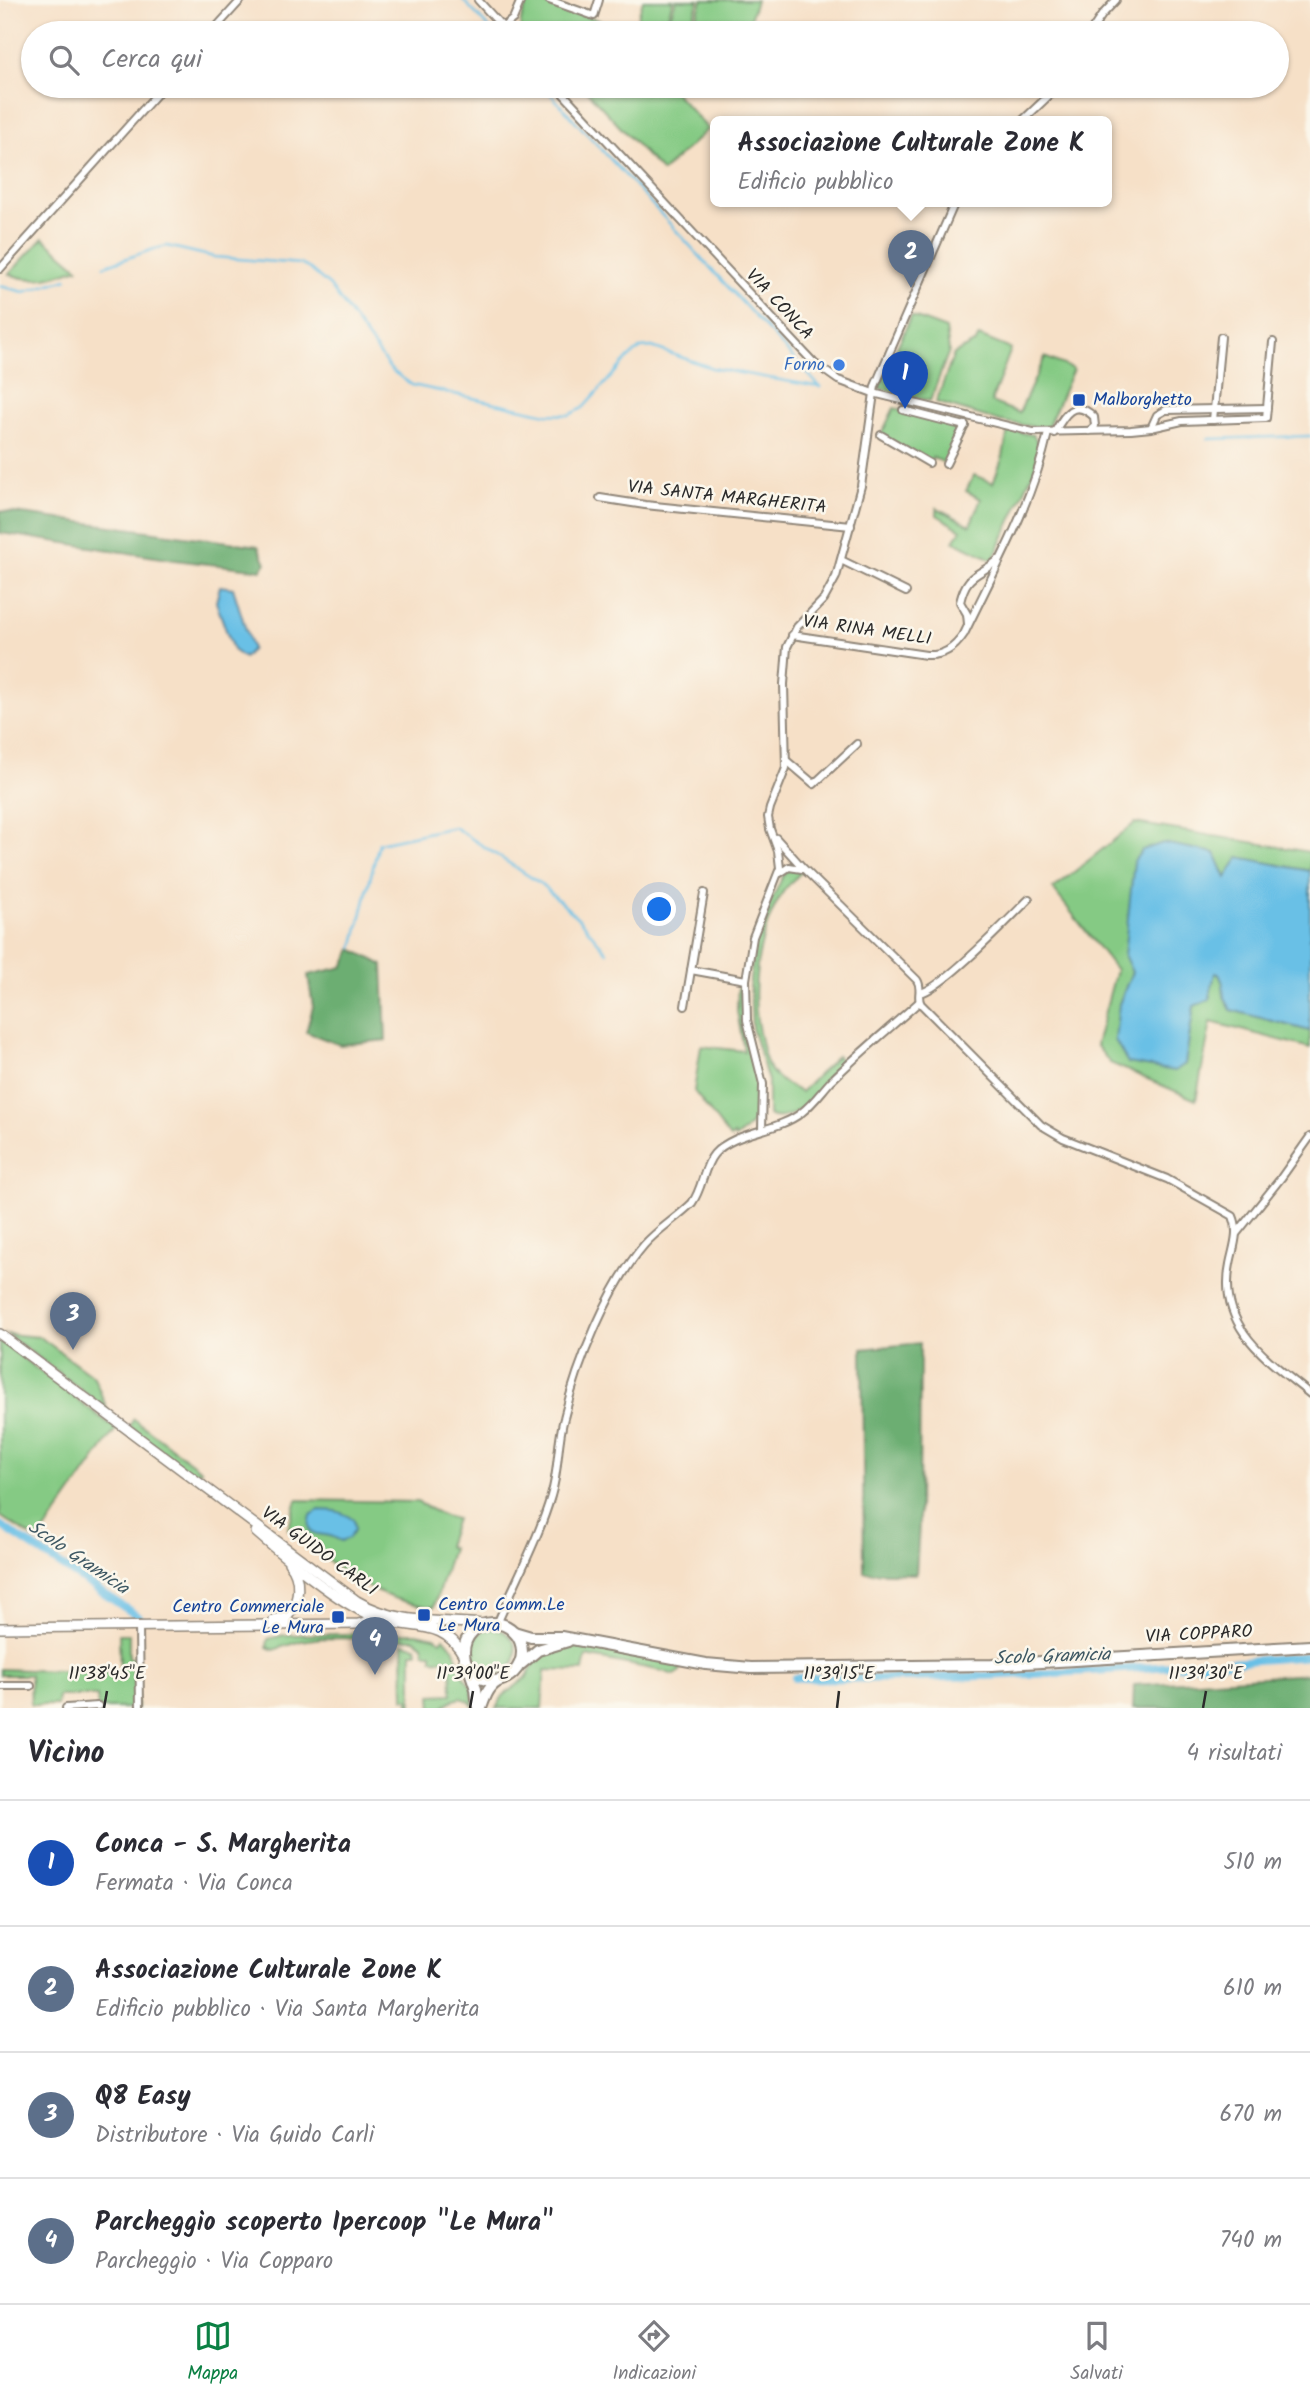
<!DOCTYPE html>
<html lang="it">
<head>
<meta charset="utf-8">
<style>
	body { margin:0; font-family:Kalam,sans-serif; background:#f2f2f3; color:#2b2b33 }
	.you { position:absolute; left:660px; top:910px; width:24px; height:24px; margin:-18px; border:5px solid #fff; border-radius:50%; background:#1a73e8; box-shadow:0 0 0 10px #1a73e833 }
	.badge { display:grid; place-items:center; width:46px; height:46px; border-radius:50%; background:#0b8043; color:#fff; font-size:23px; font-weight:700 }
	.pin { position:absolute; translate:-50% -58px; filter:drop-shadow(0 2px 4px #0008) }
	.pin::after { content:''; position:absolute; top:37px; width:24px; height:21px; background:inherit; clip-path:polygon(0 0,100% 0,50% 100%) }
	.popup { position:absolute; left:710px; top:116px; width:402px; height:91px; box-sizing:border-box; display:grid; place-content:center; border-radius:10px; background:#fff; filter:drop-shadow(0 2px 5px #0005); font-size:23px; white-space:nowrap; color:#7c7c81 }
	.popup b { font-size:26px; color:#2b2b33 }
	.popup::after { content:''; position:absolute; left:50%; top:100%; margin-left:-14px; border:14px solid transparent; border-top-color:#fff }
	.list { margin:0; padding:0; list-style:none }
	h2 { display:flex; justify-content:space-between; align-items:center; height:91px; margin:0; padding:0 28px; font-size:30px }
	h2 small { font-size:23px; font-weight:400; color:#7c7c81 }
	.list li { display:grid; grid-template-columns:46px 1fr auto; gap:21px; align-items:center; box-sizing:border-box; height:126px; padding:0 28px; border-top:2px solid #e1e1e2 }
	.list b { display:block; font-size:26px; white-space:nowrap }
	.list p { margin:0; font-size:23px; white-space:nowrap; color:#7c7c81 }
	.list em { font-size:23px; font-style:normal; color:#7c7c81 }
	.icon { flex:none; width:38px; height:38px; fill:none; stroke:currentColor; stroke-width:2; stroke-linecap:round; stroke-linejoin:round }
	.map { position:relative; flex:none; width:1310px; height:1708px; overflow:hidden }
	.search { position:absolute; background:#fff; box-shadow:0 2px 5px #0004; left:21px; right:21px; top:21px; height:77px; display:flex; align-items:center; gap:18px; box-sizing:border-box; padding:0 24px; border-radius:38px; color:#7c7c81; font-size:26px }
	.sheet { height:595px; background:#fff }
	nav { display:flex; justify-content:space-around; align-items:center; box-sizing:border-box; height:98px; border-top:2px solid #e1e1e2; background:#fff; font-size:19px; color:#7c7c81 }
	nav a { display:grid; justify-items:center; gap:4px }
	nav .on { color:#0b8043 }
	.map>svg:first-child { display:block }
	.green { fill:#85ca84; stroke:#587a58; stroke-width:2 }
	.forest { fill:#6cae72; stroke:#4c6c4e; stroke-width:2 }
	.water { fill:#69c0e6; stroke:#4a7688; stroke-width:2 }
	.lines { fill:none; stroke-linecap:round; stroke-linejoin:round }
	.stream { stroke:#69c0e6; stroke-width:2.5 }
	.canal { stroke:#69c0e6; stroke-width:8 }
	.street-casing { stroke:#908679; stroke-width:10 }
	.secondary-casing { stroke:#908679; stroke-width:12 }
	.primary-casing { stroke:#908679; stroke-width:14 }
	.street { stroke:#fff; stroke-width:6 }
	.secondary { stroke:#fff; stroke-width:9 }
	.primary { stroke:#fff; stroke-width:10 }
	.ticks { fill:none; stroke:#2b2b2b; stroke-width:2.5 }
	.shop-dot { fill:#3f7fe0; stroke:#fbf7ec; stroke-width:2.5 }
	.transit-dot { fill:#1a4fb4; stroke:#fbf7ec; stroke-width:2.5 }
	.labels { text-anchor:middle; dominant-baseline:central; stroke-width:5; stroke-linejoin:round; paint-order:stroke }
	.street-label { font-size:18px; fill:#2b2b2b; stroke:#fbf7ec }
	.shop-label { font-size:18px; fill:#366cbe; stroke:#fbf7ec; text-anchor:end }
	.transit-label { font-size:18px; fill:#164399; stroke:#fbf7ec; text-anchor:start }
	.water-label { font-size:19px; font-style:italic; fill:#3e5863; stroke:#fbf7ec }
	.ticks-label { font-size:18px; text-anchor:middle; fill:#2b2b2b; stroke:#fbf7ec; stroke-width:5; stroke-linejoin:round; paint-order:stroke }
</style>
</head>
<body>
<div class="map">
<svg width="1310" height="1708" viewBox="0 0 1310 1708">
	<rect width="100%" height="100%" fill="#fbf7ec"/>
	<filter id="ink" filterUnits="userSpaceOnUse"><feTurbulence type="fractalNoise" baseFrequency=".0143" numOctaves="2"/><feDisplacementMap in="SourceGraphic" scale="14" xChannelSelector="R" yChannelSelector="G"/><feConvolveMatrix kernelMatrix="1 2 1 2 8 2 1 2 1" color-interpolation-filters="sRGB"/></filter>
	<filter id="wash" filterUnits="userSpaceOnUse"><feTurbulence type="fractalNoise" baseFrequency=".00686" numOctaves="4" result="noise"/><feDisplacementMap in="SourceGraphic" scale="28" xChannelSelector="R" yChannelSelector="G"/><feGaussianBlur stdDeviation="1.57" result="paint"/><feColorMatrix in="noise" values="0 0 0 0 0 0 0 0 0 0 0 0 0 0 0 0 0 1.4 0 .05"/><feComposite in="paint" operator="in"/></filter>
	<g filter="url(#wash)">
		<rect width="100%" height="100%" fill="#f6e0c7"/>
		<!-- green -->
		<g class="green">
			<path d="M528 0H538L626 29 622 33H520L521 20Z"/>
			<path d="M643 0H673L663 33 635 26Z"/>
			<path d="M676 0H699L688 33H678L666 29Z"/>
			<path d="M702 0H756L746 33H691Z"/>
			<path d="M582 86H669L708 129 662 172Z"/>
			<path d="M43 238 78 268C54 277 34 284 9 274Z"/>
			<path d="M911 316 946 329 949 351 930 401 879 388Z"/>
			<path d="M979 336 1011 349 991 402 1019 413 1045 357 1073 369 1047 429 999 421 936 402 954 354 976 342Z"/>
			<path d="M894 408 965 426 946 464 933 457 929 463 881 435Z"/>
			<path d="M1008 430 1033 435C1041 444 1037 456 1036 466L993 560 954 541 961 530 937 515V508L970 525 981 499 966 491 974 475 993 483 1003 456Z"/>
			<path d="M1135 823 1310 852V871L1239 857 1226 878 1132 972 1119 1004 1185 1064 1194 1006 1214 973 1219 974 1223 983 1224 996 1231 1010 1310 1031V1048L1211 1022 1196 1100 1110 1063 1096 1045 1116 970 1053 889Z"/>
			<path d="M790 869 802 871C795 879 786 886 781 895 756 938 749 993 761 1041 763 1051 765 1062 771 1071 778 1081 790 1087 801 1092L837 1056 844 1063C827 1080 795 1129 768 1115V1081L752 1028 750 980 755 944 762 920 783 876Z"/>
			<path d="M738 984H742C742 1001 742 1017 745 1034 753 1073 778 1111 735 1138L734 1135 730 1138 694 1091 701 1046 744 1051 737 1011Z"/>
			<path d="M7 1334 40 1337 94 1377 107 1409Z"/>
			<path d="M0 1341 116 1429 38 1541 0 1516Z"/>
			<path d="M134 1419 201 1470 196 1477 129 1426Z"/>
			<path d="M297 1500 417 1502 444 1516 456 1519 447 1546 452 1548 434 1607C370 1600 336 1567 288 1529Z"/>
			<circle cx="493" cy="1652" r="23"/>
			<path d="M417 1633 435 1637 441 1641 444 1637 455 1650 460 1671 472 1688 474 1707 469 1701 461 1698 451 1701 443 1708H432L431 1695 452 1694 451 1660 432 1659V1653H425L423 1645 415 1639 321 1638 301 1641 273 1650 267 1647 268 1639 284 1635Z"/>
			<path d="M119 1634H129V1658H137V1708H98L97 1696H58L57 1705H31L30 1675H0V1669L120 1673Z"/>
			<path d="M403 1643 416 1646 418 1652H412V1708H409V1699H404Z"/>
			<path d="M571 1644 677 1663 680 1667V1671L674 1675 662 1671 586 1656 583 1671 545 1670 542 1708H496L503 1696 526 1678 539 1656 549 1650Z"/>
		</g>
		<!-- forest -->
		<g class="forest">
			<path d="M0 511 258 546 266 563 261 570 174 560 0 533Z"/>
			<path d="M352 949 383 965 386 1040 340 1045 306 1032 313 1007 308 975 343 967Z"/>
			<path d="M920 1343 919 1525 916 1574 864 1572 862 1349Z"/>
			<path d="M1310 1674V1708H1133L1134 1685Z"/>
		</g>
		<!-- water -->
		<g class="water">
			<path d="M220 586 233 588 252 649 244 658 233 650 216 602Z"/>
			<path d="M1163 843 1215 853 1226 878 1239 857 1310 871V1031L1231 1010 1224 996 1223 983 1219 974 1215 973 1209 1000 1194 1006 1185 1064 1175 1071 1128 1063 1115 1040 1119 1004 1132 972 1124 955 1134 861 1142 850Z"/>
			<path d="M319 1510C334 1510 342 1511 354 1520L355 1529 349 1538 341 1541C338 1540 334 1537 330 1536 317 1532 305 1539 311 1515Z"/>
		</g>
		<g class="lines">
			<!-- stream -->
			<g class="stream">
				<path d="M463 0 494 33"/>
				<path d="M543 86 820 387"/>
				<path d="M104 266 151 250 167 246 214 257 301 264 310 269 330 286 391 370 412 385 547 414 569 415 583 408 628 358 641 348 652 347 712 368 820 387"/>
				<path d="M0 286 24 292 67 279"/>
				<path d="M1208 439 1310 436"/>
				<path d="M353 948 379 843 454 827 541 884 579 919 607 952"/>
			</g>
			<!-- canal -->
			<g class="canal">
				<path d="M0 1525 139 1617"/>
				<path d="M795 1678C967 1681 1138 1669 1310 1656"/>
			</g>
		</g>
	</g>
	<g filter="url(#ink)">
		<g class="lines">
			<!-- street casing -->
			<g class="street-casing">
				<g id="street">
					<path d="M478 0 508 33"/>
					<path d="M549 0 594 16 599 0"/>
					<path d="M503 27 513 19 521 0"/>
					<path d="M211 33 241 0"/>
					<path d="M1090 33 1102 15 1116 0"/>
					<path d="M556 86 814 363 838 380 873 393 1033 432 1131 430 1151 428 1182 421 1266 418 1273 342"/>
					<path d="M1021 122 1059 86"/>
					<path d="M0 269 164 86"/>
					<path d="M903 410 965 426"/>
					<path d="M1213 420 1221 337"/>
					<path d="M1151 428 1157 415 1166 410 1267 408"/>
					<path d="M1054 433C1064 415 1074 397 1094 417L1095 426 1089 431"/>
					<path d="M881 435 929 463"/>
					<path d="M946 464 965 425"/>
					<path d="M600 498 645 505 851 526"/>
					<path d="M841 560 906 592"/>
					<path d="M968 624 967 614 960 602C967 572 978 577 998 560"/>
					<path d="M792 635 926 655C943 656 954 649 964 634 995 569 1032 504 1048 433"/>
					<path d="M787 761 814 784 857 744"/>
					<path d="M776 838 803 868 917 980C923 989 916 997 921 1004L1041 1125 1063 1138 1167 1179 1233 1216C1240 1232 1233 1248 1230 1264 1217 1327 1267 1359 1310 1394"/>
					<path d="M780 873 789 867 802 869"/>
					<path d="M691 970 746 980"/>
					<path d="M920 993C941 990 1010 918 1029 899"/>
					<path d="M685 1006 704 893"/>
					<path d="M762 1130 763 1084 747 1020 746 980 753 937 780 868 778 851 770 829 768 817 770 808 786 768 784 684 787 647 797 627 824 599 836 577 861 486 875 386 955 202"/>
					<path d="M1237 1233 1281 1178 1310 1137"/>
					<path d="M497 1624C515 1582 538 1540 551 1496 559 1471 557 1443 564 1418 577 1364 608 1287 644 1245 658 1229 677 1218 692 1203 703 1188 703 1167 714 1154 734 1131 777 1132 801 1113 813 1104 821 1092 831 1081 859 1053 890 1028 919 1002"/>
					<path d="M139 1625 140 1708"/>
					<path d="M0 1686H31"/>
					<path d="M66 1708 98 1706"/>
				</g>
			</g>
			<!-- secondary casing -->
			<g class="secondary-casing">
				<g id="secondary">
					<path d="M0 1334 357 1601C397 1625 442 1620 486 1624"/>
					<path d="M256 1532C287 1559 337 1602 374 1617 410 1632 442 1616 464 1656"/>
					<path d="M274 1620 287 1617C300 1602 302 1577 289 1563"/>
					<path d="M0 1628 358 1624 378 1619"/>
				</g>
			</g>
			<!-- primary casing -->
			<g class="primary-casing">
				<g id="primary">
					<circle cx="493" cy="1652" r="29"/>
					<path d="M514 1632 531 1637H561L706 1664 751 1668 992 1665 1310 1646"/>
					<path d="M521 1664 538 1650 568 1641"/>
					<path d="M470 1671 476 1689 478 1708"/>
					<path d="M481 1708C485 1697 489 1684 501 1680"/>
				</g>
			</g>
			<!-- street -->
			<use href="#street" class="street"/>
			<!-- secondary -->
			<use href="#secondary" class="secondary"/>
			<!-- primary -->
			<use href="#primary" class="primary"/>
		</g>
	</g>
	<!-- ticks -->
	<path class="ticks" d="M104 1708 107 1691M470 1708 473 1691M837 1708 839 1691M1203 1708 1206 1691"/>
	<!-- markers -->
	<circle class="shop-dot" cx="839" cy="365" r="7"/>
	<g class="transit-dot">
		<rect x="1072" y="393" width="14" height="14" rx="3.5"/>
		<rect x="417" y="1608" width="14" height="14" rx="3.5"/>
		<rect x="331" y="1610" width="14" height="14" rx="3.5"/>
	</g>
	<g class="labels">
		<!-- street labels -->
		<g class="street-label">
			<text transform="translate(779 305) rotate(47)">VIA CONCA</text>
			<text transform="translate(727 498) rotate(6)">VIA SANTA MARGHERITA</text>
			<text transform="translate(867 631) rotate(8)">VIA RINA MELLI</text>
			<text transform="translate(319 1552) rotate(36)">VIA GUIDO CARLI</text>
			<text transform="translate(1199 1635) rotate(-3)">VIA COPPARO</text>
		</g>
		<!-- shop labels -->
		<g class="shop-label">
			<text x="825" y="365">Forno</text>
		</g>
		<!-- transit labels -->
		<g class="transit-label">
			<text x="1093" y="400">Malborghetto</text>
			<text x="438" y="1605">Centro Comm.Le<tspan x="438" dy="21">Le Mura</tspan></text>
			<text x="324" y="1607" text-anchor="end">Centro Commerciale<tspan x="324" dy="21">Le Mura</tspan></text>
		</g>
		<!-- water labels -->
		<g class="water-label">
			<text transform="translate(78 1558) rotate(34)">Scolo Gramicia</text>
			<text transform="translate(1052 1657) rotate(-2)">Scolo Gramicia</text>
		</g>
	</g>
	<g class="ticks-label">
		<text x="107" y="1679">11°38'45"E</text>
		<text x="473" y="1679">11°39'00"E</text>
		<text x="839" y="1679">11°39'15"E</text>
		<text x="1206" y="1679">11°39'30"E</text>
	</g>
</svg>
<div class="you"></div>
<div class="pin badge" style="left:905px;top:409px;background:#1a4fb4">1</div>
<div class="pin badge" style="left:911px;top:288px;background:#5c6f8a">2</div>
<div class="popup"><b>Associazione Culturale Zone K</b>Edificio pubblico</div>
<div class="pin badge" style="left:73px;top:1350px;background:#5c6f8a">3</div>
<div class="pin badge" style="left:375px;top:1675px;background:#5c6f8a">4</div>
<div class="search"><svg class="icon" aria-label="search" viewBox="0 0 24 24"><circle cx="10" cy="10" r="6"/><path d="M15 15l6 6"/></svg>Cerca qui</div>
</div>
<section class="sheet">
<h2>Vicino<small>4 risultati</small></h2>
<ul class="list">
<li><span class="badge" style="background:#1a4fb4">1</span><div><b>Conca - S. Margherita</b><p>Fermata · Via Conca</p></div><em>510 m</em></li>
<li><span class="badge" style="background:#5c6f8a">2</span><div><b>Associazione Culturale Zone K</b><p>Edificio pubblico · Via Santa Margherita</p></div><em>610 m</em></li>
<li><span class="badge" style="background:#5c6f8a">3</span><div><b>Q8 Easy</b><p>Distributore · Via Guido Carli</p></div><em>670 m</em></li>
<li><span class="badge" style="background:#5c6f8a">4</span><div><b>Parcheggio scoperto Ipercoop &quot;Le Mura&quot;</b><p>Parcheggio · Via Copparo</p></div><em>740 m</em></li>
</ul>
</section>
<nav>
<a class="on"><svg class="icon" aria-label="map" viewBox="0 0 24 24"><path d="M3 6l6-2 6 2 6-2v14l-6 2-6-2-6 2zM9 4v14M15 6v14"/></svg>Mappa</a>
<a><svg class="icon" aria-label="directions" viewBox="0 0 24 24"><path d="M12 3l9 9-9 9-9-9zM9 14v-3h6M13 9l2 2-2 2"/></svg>Indicazioni</a>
<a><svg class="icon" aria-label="saved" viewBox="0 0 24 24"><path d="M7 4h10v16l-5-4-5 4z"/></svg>Salvati</a>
</nav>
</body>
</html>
